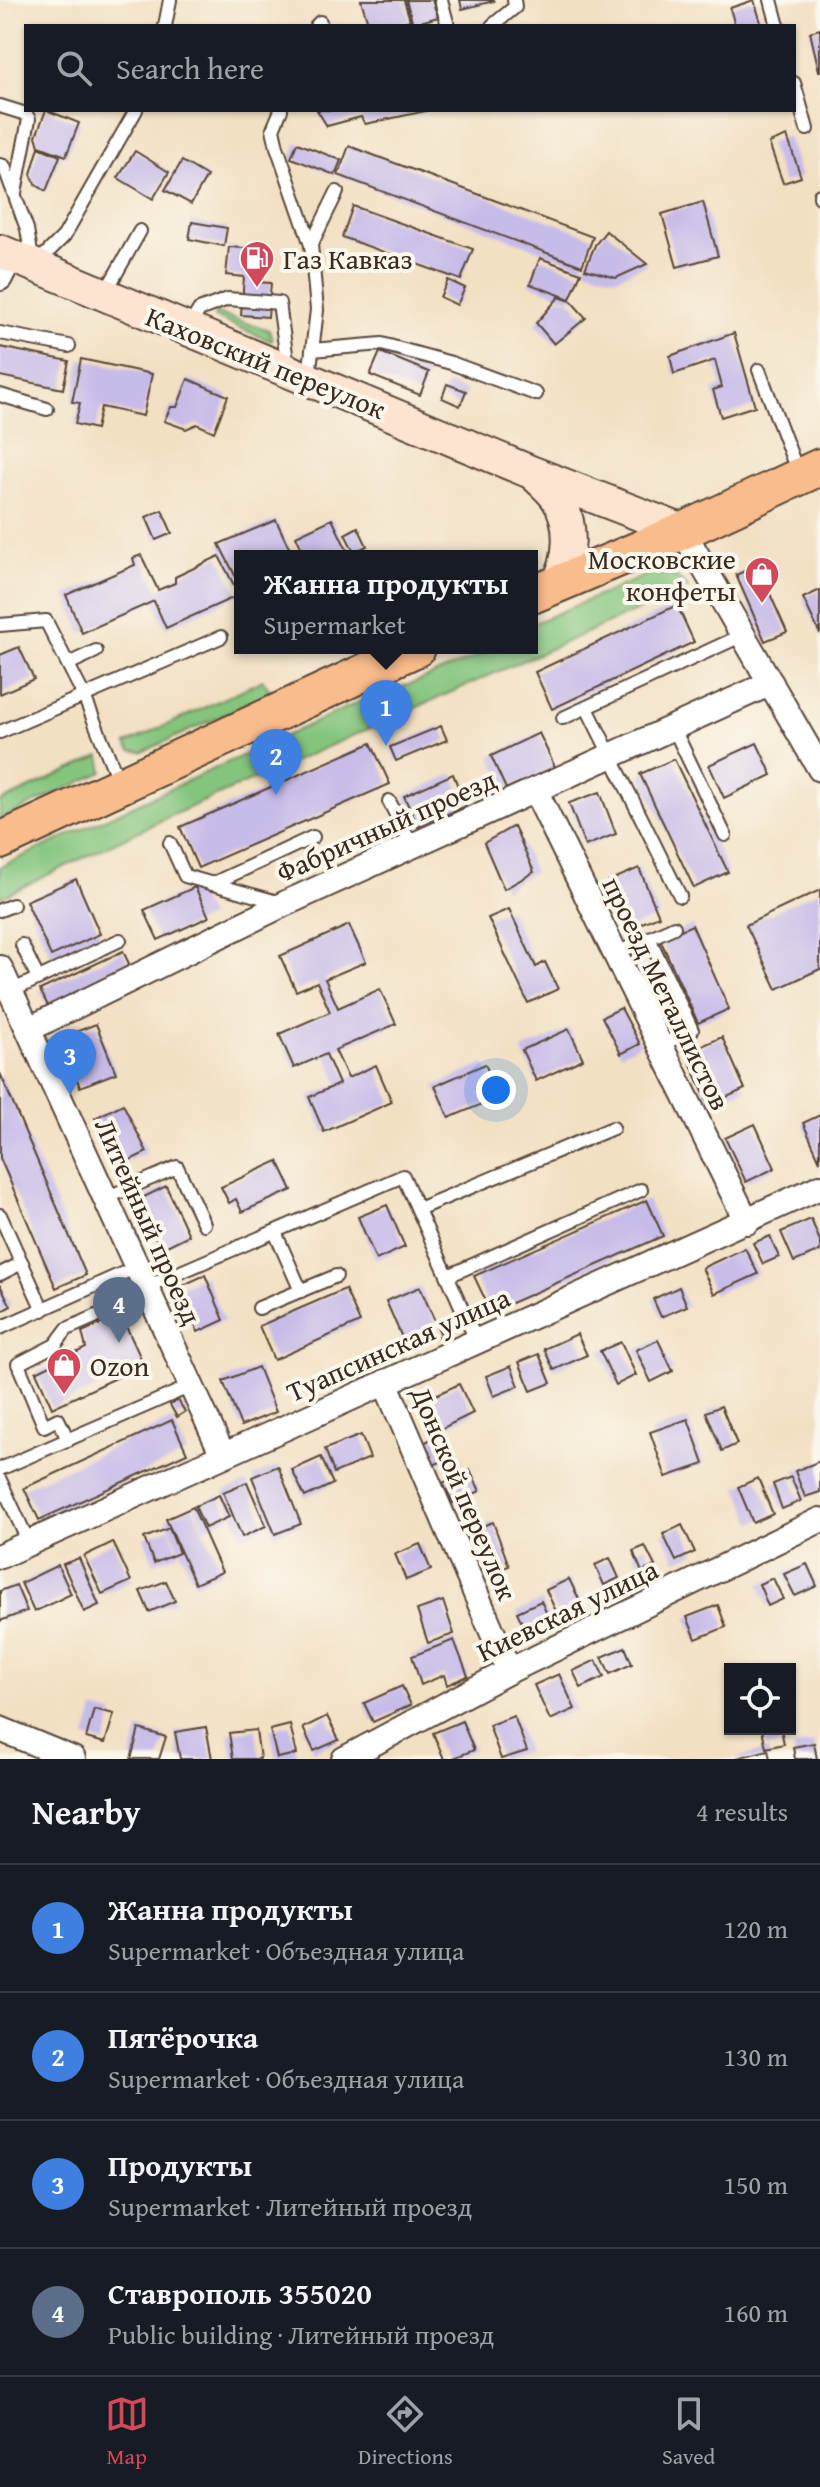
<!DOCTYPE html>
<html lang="en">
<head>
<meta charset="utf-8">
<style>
	body { margin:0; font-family:"Gentium Book Plus",serif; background:#242831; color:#f1f3f6 }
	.controls { position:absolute; right:24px; bottom:24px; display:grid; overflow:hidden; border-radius:0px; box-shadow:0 2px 6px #0004 }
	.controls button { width:72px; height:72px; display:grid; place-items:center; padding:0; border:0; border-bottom:2px solid #363941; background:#171b24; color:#f1f3f6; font:40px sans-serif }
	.you { position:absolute; left:496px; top:1090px; width:28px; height:28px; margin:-20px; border:6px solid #fff; border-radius:50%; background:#1a73e8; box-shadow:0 0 0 12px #1a73e833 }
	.badge { display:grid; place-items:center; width:52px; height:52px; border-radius:50%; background:#d1495b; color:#fff; font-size:26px; font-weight:700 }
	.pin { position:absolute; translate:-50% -66px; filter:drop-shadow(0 2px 4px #0008) }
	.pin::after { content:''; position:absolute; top:42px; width:28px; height:24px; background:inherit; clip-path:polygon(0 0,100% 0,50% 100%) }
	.popup { position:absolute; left:234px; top:550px; width:304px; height:104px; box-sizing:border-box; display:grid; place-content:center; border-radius:0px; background:#171b24; filter:drop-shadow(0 2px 6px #0005); font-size:26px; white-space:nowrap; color:#9ea1a6 }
	.popup b { font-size:30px; color:#f1f3f6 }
	.popup::after { content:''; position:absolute; left:50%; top:100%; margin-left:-16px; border:16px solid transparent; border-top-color:#171b24 }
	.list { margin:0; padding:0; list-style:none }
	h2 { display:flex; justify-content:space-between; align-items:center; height:104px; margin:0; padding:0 32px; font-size:34px }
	h2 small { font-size:26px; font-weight:400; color:#9ea1a6 }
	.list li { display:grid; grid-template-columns:52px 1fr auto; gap:24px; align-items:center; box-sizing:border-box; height:128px; padding:0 32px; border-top:2px solid #363941 }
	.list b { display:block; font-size:30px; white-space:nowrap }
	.list p { margin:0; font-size:26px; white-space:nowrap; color:#9ea1a6 }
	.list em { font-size:26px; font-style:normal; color:#9ea1a6 }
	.icon { flex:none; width:44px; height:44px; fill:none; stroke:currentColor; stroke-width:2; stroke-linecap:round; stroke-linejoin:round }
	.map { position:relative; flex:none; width:820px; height:1759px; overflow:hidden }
	.search { position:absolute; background:#171b24; box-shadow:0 2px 6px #0004; left:24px; right:24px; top:24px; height:88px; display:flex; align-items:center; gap:20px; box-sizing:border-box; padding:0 28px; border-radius:0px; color:#9ea1a6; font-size:30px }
	.sheet { height:616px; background:#171b24 }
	nav { display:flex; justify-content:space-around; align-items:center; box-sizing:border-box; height:112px; border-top:2px solid #363941; background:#171b24; font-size:22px; color:#9ea1a6 }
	nav a { display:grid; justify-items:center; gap:4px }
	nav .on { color:#d1495b }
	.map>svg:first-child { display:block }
	.green { fill:#84c57e; stroke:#60784e; stroke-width:2 }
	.building { fill:#c7bbe8 }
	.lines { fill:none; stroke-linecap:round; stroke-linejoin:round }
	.service-casing { stroke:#564537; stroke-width:16 }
	.minor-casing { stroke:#564537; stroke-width:28 }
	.secondary-casing { stroke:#564537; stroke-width:36 }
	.primary-casing { stroke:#564537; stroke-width:40 }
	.service { stroke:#fff; stroke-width:12 }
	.minor { stroke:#fff; stroke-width:24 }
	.secondary { stroke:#fde4d1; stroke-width:32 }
	.primary { stroke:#fabc8b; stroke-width:36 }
	.labels { text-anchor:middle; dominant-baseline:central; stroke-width:8; stroke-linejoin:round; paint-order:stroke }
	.poi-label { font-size:28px; fill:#3b2a1e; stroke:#fbf7ec; text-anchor:start }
	.street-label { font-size:28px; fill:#3b2a1e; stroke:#fbf7ec }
</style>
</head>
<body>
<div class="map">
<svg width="820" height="1759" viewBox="0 0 820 1759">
	<rect width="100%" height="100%" fill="#fbf7ec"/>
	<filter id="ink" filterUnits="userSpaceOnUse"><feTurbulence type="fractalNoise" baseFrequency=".0125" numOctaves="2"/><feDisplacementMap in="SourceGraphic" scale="16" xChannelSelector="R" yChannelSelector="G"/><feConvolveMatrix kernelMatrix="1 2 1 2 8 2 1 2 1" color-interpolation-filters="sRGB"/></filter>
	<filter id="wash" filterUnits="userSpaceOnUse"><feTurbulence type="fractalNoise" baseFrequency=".006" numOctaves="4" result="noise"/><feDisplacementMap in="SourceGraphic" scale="32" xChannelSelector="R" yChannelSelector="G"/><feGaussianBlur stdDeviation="1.8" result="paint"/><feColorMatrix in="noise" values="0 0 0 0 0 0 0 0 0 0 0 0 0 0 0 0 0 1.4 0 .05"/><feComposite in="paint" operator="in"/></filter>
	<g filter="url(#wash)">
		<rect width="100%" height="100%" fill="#f2e0c3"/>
		<!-- green -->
		<g class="green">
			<path d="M215 313 269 330 273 339 271 341 214 317Z"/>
			<path d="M654 572 676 577 688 588 168 817 0 898V867L370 697 414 683 486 653 492 648H532V624Z"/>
			<path d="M263 680 269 689 264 696 143 752 131 751 126 744Z"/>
			<path d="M100 756 103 772 0 819V802Z"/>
		</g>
		<g id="blocks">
			<!-- building -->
			<g class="building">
				<path d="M361 0H404L410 20 392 26H369Z"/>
				<path d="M406 0H432L438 17 413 24Z"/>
				<path d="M460 0H493L494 1 462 9Z"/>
				<path d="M754 0 762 26H735L730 8Z"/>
				<path d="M820 29V71H819L810 32Z"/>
				<path d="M46 110 79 123 66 156 39 146 36 136Z"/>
				<path d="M317 110H425L426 111 365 124 361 117 327 126Z"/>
				<path d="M787 136 801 177 783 183 769 143Z"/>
				<path d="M297 143 341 160 335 175 291 158Z"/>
				<path d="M349 146 593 237 582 266 338 175Z"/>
				<path d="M39 147 60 156 46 191 35 184 31 174Z"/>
				<path d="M135 151 169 172 153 199 118 178Z"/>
				<path d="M182 161 207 176 191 204 165 190Z"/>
				<path d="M703 202 718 256 677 267 662 214Z"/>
				<path d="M353 206 473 249 461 280 342 237Z"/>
				<path d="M192 222 227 228 224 246 189 239Z"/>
				<path d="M606 231 647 264 616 278 585 269 595 245Z"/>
				<path d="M229 247 257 249 255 282 271 283 268 317 241 315 244 277 226 275Z"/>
				<path d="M540 258 581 273 570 299 530 284Z"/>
				<path d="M448 280 465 288 457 305 440 297Z"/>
				<path d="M559 297 571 301 586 318 554 344 536 323Z"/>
				<path d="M734 333 755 406 721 417 713 390 722 387 715 360 674 374 670 356Z"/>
				<path d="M0 347 69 361 63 389 0 376Z"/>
				<path d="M380 352 429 372 420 395 370 375Z"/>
				<path d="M81 359 152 374 143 416 101 407 96 429 75 424 80 403 72 402Z"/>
				<path d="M188 379 228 396 214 432 197 424 186 429 164 421 171 407H177Z"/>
				<path d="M447 384 466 391 460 406 442 398Z"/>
				<path d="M162 510 172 533 156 540 146 517Z"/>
				<path d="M332 519 348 552 339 556H305L296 536Z"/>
				<path d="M276 520 293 556H240V585L219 544Z"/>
				<path d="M358 527 367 546 354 552 345 534Z"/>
				<path d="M141 555 158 590 175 583V577L219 556 239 595 166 628 154 601 82 633 66 595 135 565 133 558Z"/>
				<path d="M757 565 787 632 765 641 736 575Z"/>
				<path d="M820 590V634L803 598Z"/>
				<path d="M677 605 694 642 552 709 535 672Z"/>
				<path d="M19 647 34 679 0 694V655Z"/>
				<path d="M441 726 447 740 396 761 390 747Z"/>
				<path d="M539 733 555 767 506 789 491 756Z"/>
				<path d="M371 743 390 784 198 868 180 827Z"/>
				<path d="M757 743 772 775 724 798 709 765Z"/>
				<path d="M674 759 728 872 694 888 640 774Z"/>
				<path d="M453 774 466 806 418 827 404 796Z"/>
				<path d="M600 792 616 834 585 846 569 803Z"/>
				<path d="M514 826 534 872 504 889 484 843Z"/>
				<path d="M639 868 659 916 630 928 609 881Z"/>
				<path d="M76 879 100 934 51 956 26 901Z"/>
				<path d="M195 887 209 917 158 940 144 910Z"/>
				<path d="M820 890V969L777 989 746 925Z"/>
				<path d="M509 909 536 967 545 962 558 989 528 1003 488 918Z"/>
				<path d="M349 925 366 962 325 979 338 1008 380 989 396 1024 335 1050 348 1078 376 1065 392 1102 324 1132 309 1097 339 1084 326 1054 294 1068 279 1034 330 1012 317 982 296 991 280 956Z"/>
				<path d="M692 925 729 1009 698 1023 660 939Z"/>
				<path d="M123 951 131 968 48 1006 40 990Z"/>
				<path d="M621 1008 640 1044 621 1054 602 1017Z"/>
				<path d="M96 1024 116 1073 80 1087 60 1038Z"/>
				<path d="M569 1029 583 1059 536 1081 522 1050Z"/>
				<path d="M722 1037 745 1089 709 1105 686 1053Z"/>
				<path d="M485 1064 499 1097 449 1118 435 1086Z"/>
				<path d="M0 1073 86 1275 56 1288 0 1158Z"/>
				<path d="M123 1104 147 1152 118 1166 95 1118Z"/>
				<path d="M820 1115V1161L803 1123Z"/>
				<path d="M755 1124 775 1168 746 1182 725 1138Z"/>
				<path d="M278 1161 292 1190 242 1212 236 1199 229 1203 221 1187Z"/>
				<path d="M166 1186 189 1235 161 1249 138 1200Z"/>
				<path d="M647 1200 663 1236 491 1312 474 1276Z"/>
				<path d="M387 1205 405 1247 376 1260 358 1217Z"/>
				<path d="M811 1219 820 1241V1251L794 1262 781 1232Z"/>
				<path d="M770 1236 779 1257 763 1264 753 1243Z"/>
				<path d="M745 1248 758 1274 714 1294 702 1268Z"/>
				<path d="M205 1275 224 1320 198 1332 179 1287Z"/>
				<path d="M0 1285 11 1306 0 1312Z"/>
				<path d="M420 1287 441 1335 407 1349 386 1301Z"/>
				<path d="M679 1287 687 1306 661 1317 653 1299Z"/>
				<path d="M345 1289 360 1322 274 1360 259 1326Z"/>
				<path d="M121 1315 144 1365 52 1408 36 1372 86 1348 82 1332Z"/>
				<path d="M577 1334 587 1355 554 1370 544 1349Z"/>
				<path d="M658 1340 673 1371 651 1382 636 1350Z"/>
				<path d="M621 1342 636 1375 616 1385 600 1351Z"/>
				<path d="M539 1354 551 1383 531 1391 519 1362Z"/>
				<path d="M511 1366 519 1386 494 1396 486 1376Z"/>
				<path d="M258 1367 276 1412 241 1426 223 1381Z"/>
				<path d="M459 1384 473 1413 441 1429 427 1399Z"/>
				<path d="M178 1400 185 1412 177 1417 170 1405Z"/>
				<path d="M721 1406 737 1444 722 1451 706 1412Z"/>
				<path d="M688 1419 704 1464 666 1477 650 1432Z"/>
				<path d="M172 1420 187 1453 39 1520 24 1488Z"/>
				<path d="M442 1433 454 1455 434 1465 422 1444Z"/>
				<path d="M361 1435 370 1458 334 1473 325 1449Z"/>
				<path d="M321 1457 333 1484 305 1497 292 1470Z"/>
				<path d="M820 1461V1492L805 1497 795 1471Z"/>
				<path d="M278 1466 301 1524 275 1534 252 1477Z"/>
				<path d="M470 1470 480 1491 453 1503 443 1483Z"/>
				<path d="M791 1477 801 1501 782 1509 773 1484Z"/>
				<path d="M758 1478 773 1514 753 1523 738 1487Z"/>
				<path d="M247 1482 266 1526 242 1537 223 1492Z"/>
				<path d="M219 1495 229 1517 205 1528 195 1506Z"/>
				<path d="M193 1507 222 1572 195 1584 166 1519Z"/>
				<path d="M493 1522 509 1566 487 1574 471 1530Z"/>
				<path d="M682 1525 695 1552 676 1561 663 1534Z"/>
				<path d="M169 1528 179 1553 154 1563 144 1538Z"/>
				<path d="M113 1542 131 1581 102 1594 84 1556Z"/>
				<path d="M420 1544 431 1570 406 1580 395 1554Z"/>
				<path d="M645 1546 655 1566 642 1572 633 1551Z"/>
				<path d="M79 1558 99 1605 84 1612 63 1564Z"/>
				<path d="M610 1558 619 1578 604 1585 595 1565Z"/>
				<path d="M807 1564 817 1586 795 1596 784 1574Z"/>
				<path d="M58 1565 71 1594 34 1612 21 1583Z"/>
				<path d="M773 1578 783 1599 768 1606 759 1584Z"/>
				<path d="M569 1579 585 1611 561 1622 546 1590Z"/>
				<path d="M166 1581 175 1601 149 1612 140 1591Z"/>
				<path d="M16 1585 27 1611 0 1621V1591Z"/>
				<path d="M443 1601 454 1634 428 1643 417 1610Z"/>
				<path d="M541 1601 551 1623 527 1634 517 1612Z"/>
				<path d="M718 1605 726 1627 696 1639 687 1617Z"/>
				<path d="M454 1640 468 1676 447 1685 444 1675 421 1685 412 1656Z"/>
				<path d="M625 1647 632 1664 610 1674 602 1657Z"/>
				<path d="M596 1660 604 1677 581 1688 573 1671Z"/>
				<path d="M559 1674 575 1709 550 1720 534 1685Z"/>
				<path d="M402 1686 411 1705 373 1722 364 1703Z"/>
				<path d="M94 1709 114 1714 105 1743 86 1738Z"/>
				<path d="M327 1716 339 1740 314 1751 303 1728Z"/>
				<path d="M514 1716 527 1751 501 1759 489 1725Z"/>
				<path d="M462 1721 474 1750 451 1759H444L433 1733Z"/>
				<path d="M290 1725 297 1754 277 1758 270 1730Z"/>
				<path d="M206 1727 212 1759H180L175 1732Z"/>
				<path d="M139 1729 166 1737 159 1759H131Z"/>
				<path d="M762 1729H781L784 1744 766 1748Z"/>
				<path d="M256 1730 260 1759H233L229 1733Z"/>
				<path d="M814 1743 817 1759H795L793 1747Z"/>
				<path d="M768 1750 770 1759H737V1758Z"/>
			</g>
		</g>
	</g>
	<g filter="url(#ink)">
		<use href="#blocks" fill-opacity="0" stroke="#564537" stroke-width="2"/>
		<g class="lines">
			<!-- service casing -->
			<g class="service-casing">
				<g id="service">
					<path d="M441 0 448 26"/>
					<path d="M771 0 778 26"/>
					<path d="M165 26 170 0"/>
					<path d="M316 26 320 22"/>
					<path d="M492 26 515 7 514 0"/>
					<path d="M794 83 807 129"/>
					<path d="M0 106 26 114 29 119 15 193"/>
					<path d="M281 110 273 129 277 147 311 245 317 310 309 376"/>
					<path d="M0 165 4 166 27 229 32 259"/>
					<path d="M820 195V197"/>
					<path d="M311 245 337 192"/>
					<path d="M36 264 64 236 136 110"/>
					<path d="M105 293 140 231"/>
					<path d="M188 329 199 310 228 299 279 303 288 368"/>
					<path d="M0 333 69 346"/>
					<path d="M312 350 382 344 451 363 536 394"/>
					<path d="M759 370 798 473"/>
					<path d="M0 395 47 409"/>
					<path d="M0 625 46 621 84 696 119 782"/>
					<path d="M68 664 96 651"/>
					<path d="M587 708 680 896"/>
					<path d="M563 718 743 635"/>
					<path d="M673 727 725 835"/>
					<path d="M0 732 221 637"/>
					<path d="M389 801 412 846"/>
					<path d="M170 843 185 876 281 903"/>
					<path d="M212 884 313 837"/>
					<path d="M0 910 13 905"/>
					<path d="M649 938 692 1030 660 1046"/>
					<path d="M22 945 38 978"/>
					<path d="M615 954 674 927"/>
					<path d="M7 993 120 940"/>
					<path d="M106 1198 177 1167 204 1224"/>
					<path d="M418 1209 613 1128"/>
					<path d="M0 1215 43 1310"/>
					<path d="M275 1232 301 1291"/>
					<path d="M0 1274 22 1263"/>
					<path d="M448 1276 641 1190"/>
					<path d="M146 1287 403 1176 476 1340"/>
					<path d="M259 1308 336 1276"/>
					<path d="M0 1328 137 1267"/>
					<path d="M68 1440 58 1419 44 1426 18 1364 55 1345 67 1329 149 1293"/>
					<path d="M0 1469 191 1386"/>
					<path d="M0 1480 29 1543"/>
				</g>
			</g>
			<!-- minor casing -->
			<g class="minor-casing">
				<g id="minor">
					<path d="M0 278 11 256"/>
					<path d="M683 531 820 769"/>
					<path d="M535 790 747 1222"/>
					<path d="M0 968 223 1455"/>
					<path d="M29 1029 284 904 771 683"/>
					<path d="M385 1382 509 1671"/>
					<path d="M0 1556 820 1187"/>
					<path d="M0 1729 73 1759"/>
					<path d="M344 1759 509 1671 820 1520"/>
				</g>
			</g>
			<!-- secondary casing -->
			<g class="secondary-casing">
				<g id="secondary">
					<path d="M0 251 533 473 683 531"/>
					<path d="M535 475C542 482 552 490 557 498 574 523 571 558 558 583"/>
				</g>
			</g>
			<!-- primary casing -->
			<g class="primary-casing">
				<g id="primary">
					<path d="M532 595 683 531 820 467"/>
					<path d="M0 841 417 648"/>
				</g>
			</g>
			<!-- service -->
			<use href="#service" class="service"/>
			<!-- minor -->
			<use href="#minor" class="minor"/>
			<!-- secondary -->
			<use href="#secondary" class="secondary"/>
			<!-- primary -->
			<use href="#primary" class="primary"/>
		</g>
	</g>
	<!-- icons -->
	<defs>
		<g id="fuel-pin" transform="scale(1.8)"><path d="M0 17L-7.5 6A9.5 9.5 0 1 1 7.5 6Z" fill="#d1495b" stroke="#fbf7ec"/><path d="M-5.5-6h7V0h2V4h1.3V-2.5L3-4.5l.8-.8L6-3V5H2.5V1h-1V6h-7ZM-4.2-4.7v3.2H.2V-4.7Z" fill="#fff"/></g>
		<g id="shop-pin" transform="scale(1.8)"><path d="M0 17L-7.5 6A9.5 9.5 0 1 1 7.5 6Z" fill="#d1495b" stroke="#fbf7ec"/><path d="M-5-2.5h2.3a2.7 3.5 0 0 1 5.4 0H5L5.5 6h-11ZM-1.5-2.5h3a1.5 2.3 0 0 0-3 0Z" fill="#fff"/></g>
	</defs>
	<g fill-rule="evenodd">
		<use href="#fuel-pin" x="257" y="258"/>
		<use href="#shop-pin" x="762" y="574"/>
		<use href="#shop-pin" x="64" y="1365"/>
	</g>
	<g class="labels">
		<!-- poi labels -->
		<g class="poi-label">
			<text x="283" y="258">Газ Кавказ</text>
			<text x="736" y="558" text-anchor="end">Московские<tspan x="736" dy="32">конфеты</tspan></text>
			<text x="90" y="1365">Ozon</text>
		</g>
		<!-- street labels -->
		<g class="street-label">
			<text transform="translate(266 362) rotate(22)">Каховский переулок</text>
			<text transform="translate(386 825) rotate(-24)">Фабричный проезд</text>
			<text transform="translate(667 993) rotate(64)">проезд Металлистов</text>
			<text transform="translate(149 1221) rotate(66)">Литейный проезд</text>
			<text transform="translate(398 1344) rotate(-24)">Туапсинская улица</text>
			<text transform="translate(465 1493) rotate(67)">Донской переулок</text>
			<text transform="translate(567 1610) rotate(-26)">Киевская улица</text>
		</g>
	</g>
</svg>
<div class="controls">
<button><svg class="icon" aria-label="locate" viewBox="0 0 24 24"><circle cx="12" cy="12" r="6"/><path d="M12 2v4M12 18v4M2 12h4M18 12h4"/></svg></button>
</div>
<div class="you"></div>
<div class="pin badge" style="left:386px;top:746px;background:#3f7fe0">1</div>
<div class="popup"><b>Жанна продукты</b>Supermarket</div>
<div class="pin badge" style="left:276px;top:795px;background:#3f7fe0">2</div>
<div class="pin badge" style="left:70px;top:1095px;background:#3f7fe0">3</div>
<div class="pin badge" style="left:119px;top:1343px;background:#5c6f8a">4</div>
<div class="search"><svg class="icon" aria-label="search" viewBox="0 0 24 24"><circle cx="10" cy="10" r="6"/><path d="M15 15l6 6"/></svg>Search here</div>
</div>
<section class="sheet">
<h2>Nearby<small>4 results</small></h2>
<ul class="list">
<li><span class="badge" style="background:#3f7fe0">1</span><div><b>Жанна продукты</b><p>Supermarket · Объездная улица</p></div><em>120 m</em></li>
<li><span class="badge" style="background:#3f7fe0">2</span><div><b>Пятёрочка</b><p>Supermarket · Объездная улица</p></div><em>130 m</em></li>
<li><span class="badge" style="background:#3f7fe0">3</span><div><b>Продукты</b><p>Supermarket · Литейный проезд</p></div><em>150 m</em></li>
<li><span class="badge" style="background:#5c6f8a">4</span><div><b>Ставрополь 355020</b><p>Public building · Литейный проезд</p></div><em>160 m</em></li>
</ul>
</section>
<nav>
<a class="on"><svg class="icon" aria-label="map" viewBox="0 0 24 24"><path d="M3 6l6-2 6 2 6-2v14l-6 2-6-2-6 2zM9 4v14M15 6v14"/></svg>Map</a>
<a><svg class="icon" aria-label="directions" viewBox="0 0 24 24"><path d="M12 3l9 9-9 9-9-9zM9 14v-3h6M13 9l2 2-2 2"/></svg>Directions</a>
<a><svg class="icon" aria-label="saved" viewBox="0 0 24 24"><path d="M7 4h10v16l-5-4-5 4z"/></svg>Saved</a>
</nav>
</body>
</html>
